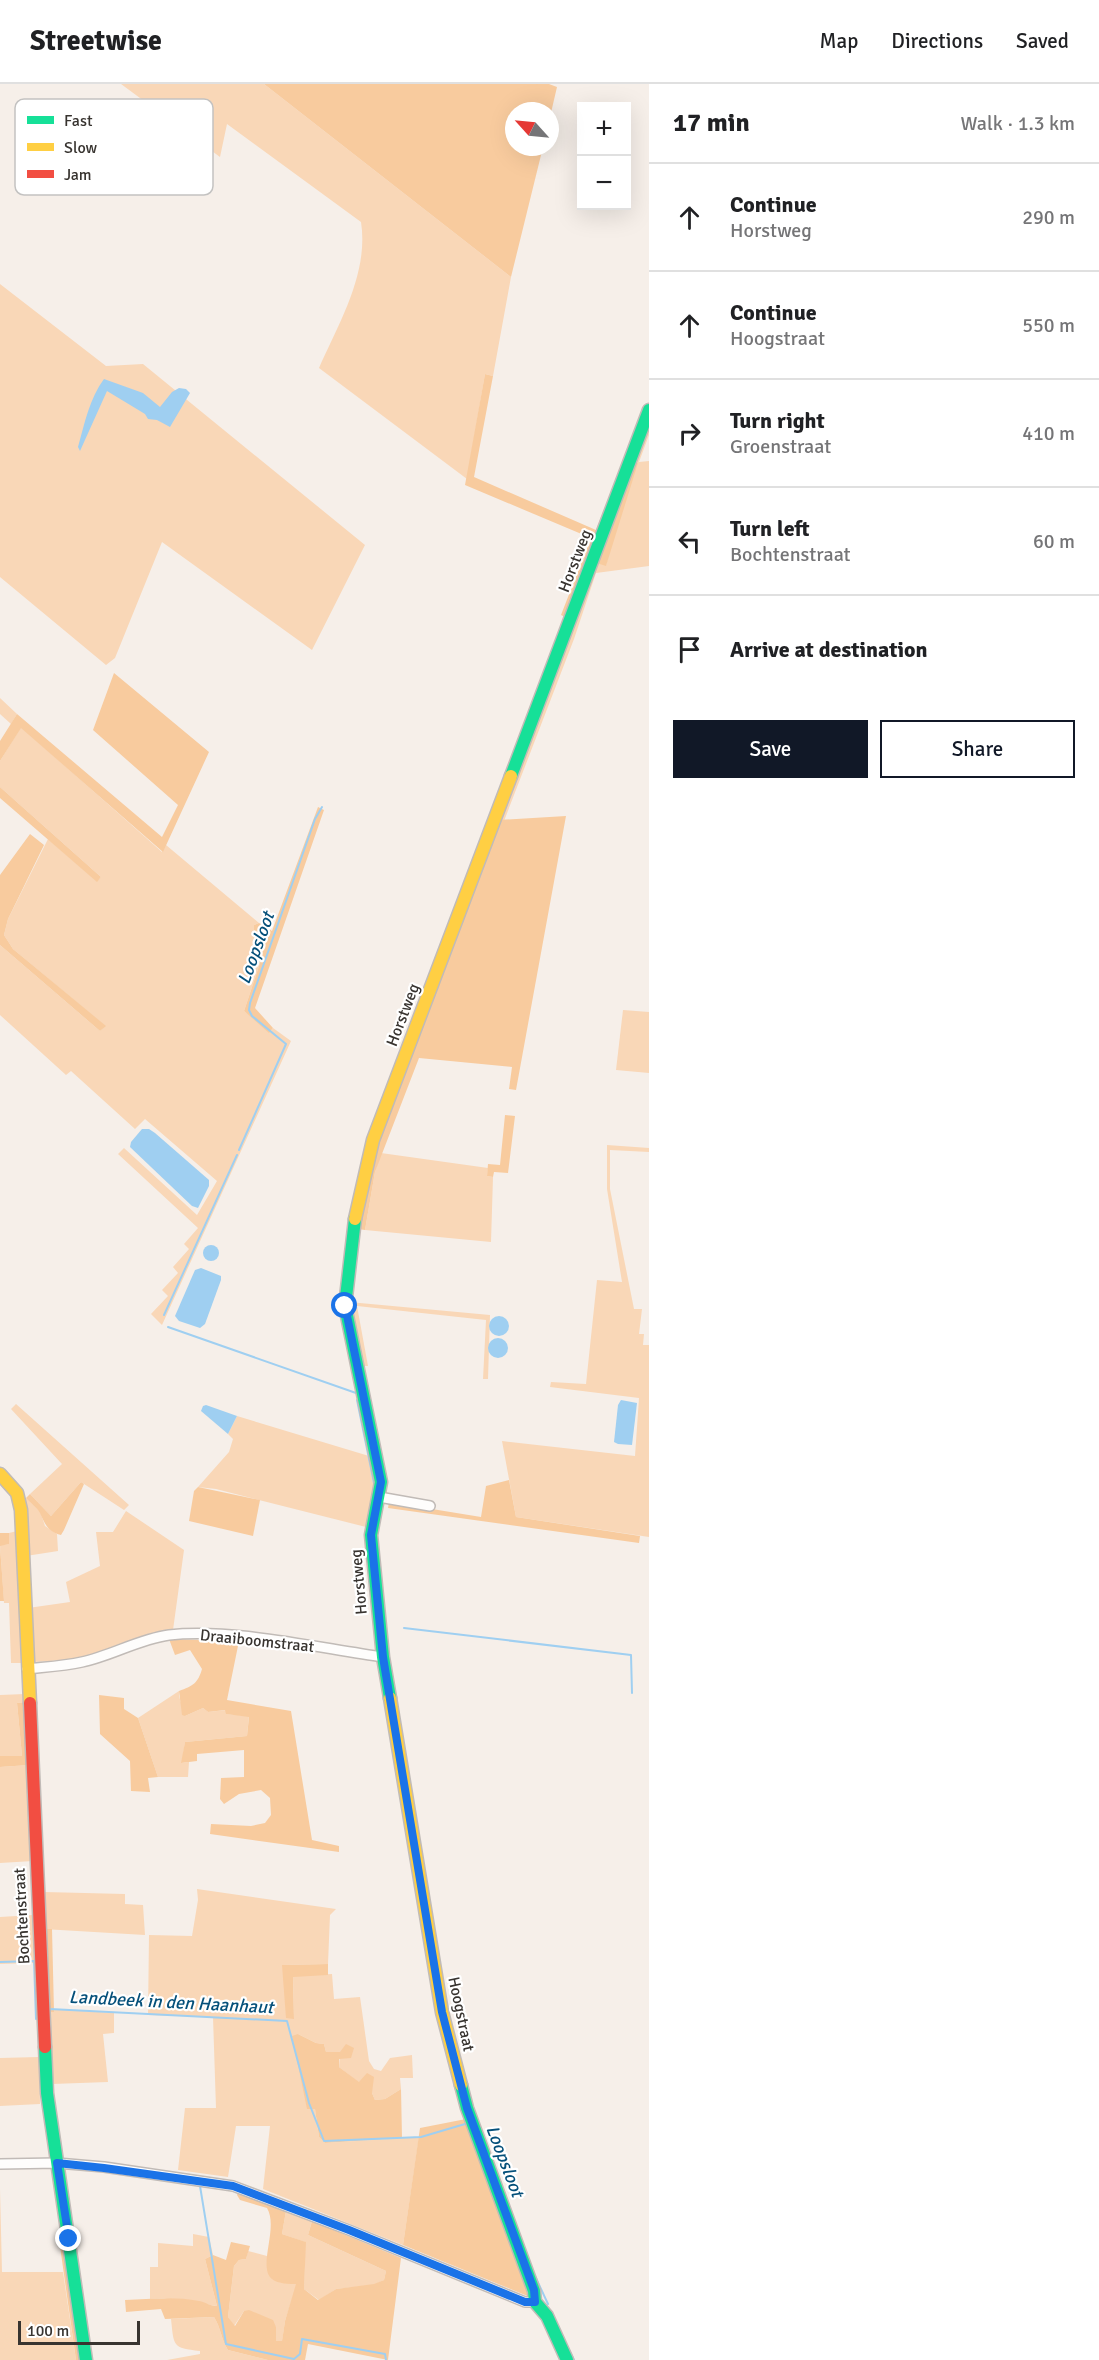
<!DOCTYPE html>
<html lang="en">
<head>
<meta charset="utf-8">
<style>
	body { margin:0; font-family:Signika,sans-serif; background:#f2f2f2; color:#202124 }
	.controls { position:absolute; right:18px; top:18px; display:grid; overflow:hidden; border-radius:0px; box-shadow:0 6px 24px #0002 }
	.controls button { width:54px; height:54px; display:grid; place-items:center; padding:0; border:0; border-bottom:2px solid #e0e0e0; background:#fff; color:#202124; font:30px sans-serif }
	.compass { position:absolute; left:505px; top:18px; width:54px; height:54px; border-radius:50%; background:#fff; box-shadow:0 6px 24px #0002; rotate:297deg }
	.scale { position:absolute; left:18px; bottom:15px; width:122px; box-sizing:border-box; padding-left:6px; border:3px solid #383430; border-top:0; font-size:16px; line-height:21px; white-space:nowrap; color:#383430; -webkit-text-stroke:4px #fff; paint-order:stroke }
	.stop { position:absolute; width:18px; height:18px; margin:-14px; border:4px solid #1a73e8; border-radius:50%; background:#fff }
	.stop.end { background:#1a73e8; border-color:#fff; box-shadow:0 2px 6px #0008 }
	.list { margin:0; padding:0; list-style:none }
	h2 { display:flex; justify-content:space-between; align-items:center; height:78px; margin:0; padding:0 24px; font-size:26px }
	h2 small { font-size:20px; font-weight:400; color:#757577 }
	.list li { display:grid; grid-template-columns:39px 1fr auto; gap:18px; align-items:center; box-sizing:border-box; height:108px; padding:0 24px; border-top:2px solid #e0e0e0 }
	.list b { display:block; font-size:22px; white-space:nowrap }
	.list p { margin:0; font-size:20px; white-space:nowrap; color:#757577 }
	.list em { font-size:20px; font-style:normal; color:#757577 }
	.actions { display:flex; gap:12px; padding:18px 24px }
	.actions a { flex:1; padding:14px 0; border:2px solid #111827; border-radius:0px; text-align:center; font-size:21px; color:#111827 }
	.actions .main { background:#111827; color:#fff }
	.icon { flex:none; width:33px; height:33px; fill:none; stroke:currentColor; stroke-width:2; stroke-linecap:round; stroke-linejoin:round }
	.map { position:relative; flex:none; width:649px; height:2276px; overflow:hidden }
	header { display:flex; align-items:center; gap:36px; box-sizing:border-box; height:84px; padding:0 30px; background:#fff; border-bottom:2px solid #e0e0e0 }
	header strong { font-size:28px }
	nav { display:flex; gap:33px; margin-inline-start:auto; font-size:21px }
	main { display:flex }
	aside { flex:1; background:#fff }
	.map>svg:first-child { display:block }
	.green { fill:#f9d7b7 }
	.forest { fill:#f8cb9e }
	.water { fill:#9fcff1 }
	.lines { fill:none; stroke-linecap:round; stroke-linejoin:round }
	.stream { stroke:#9fcff1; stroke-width:2 }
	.street-casing { stroke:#c1bbb7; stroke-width:12 }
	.fast-casing { stroke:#c1bbb7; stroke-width:15 }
	.slow-casing { stroke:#c1bbb7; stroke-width:15 }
	.jam-casing { stroke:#c1bbb7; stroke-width:15 }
	.street { stroke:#fefdfc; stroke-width:9 }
	.fast { stroke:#16e098; stroke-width:12 }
	.slow { stroke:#ffcf43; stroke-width:12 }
	.jam { stroke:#f24e42; stroke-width:12 }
	.route { stroke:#1a73e8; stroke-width:8 }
	.labels { text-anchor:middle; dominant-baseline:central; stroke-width:4.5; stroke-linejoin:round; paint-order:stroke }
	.street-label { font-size:16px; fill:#383430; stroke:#fff }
	.water-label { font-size:18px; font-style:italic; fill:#05507a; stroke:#fff }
	.key { fill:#fff; stroke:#c3c2c1; stroke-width:1.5 }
	.key-label { font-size:16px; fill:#383430 }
</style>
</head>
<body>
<header>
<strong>Streetwise</strong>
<nav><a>Map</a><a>Directions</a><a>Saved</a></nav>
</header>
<main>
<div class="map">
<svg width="649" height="2276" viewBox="0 0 649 2276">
	<rect width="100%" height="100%" fill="#f6efe9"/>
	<!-- green -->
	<g class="green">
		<path d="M121 0H264L511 193 493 292 485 290 467 395 319 284C339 239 369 189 361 138L227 40 220 73Z"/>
		<path d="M0 200 106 282 143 280 365 461 312 566 162 458 115 574 106 581 0 493Z"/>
		<path d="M649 335V351L639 378 649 377V482L596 489 574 555 504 737 498 736 595 478 606 481 633 377Z"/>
		<path d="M0 614 17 630 11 640 0 630Z"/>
		<path d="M21 643 162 768 166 761 259 839 254 841V846L264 858 262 873 244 927 270 948 273 944 291 957 162 1241 151 1230 168 1212 162 1206 178 1189 173 1183 189 1165 184 1160 198 1144 118 1070 124 1064 197 1131 217 1097 145 1035 135 1045 71 987 66 991 0 931V861L100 947 105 942 13 865 4 851 8 835 48 755 97 797 101 793 0 703V677Z"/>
		<path d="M623 926 649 928V989L616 986Z"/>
		<path d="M607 1061 649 1064V1068L610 1066V1105L634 1225H642L639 1250H644L643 1261H649V1453L516 1433 502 1357 635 1372 639 1314 550 1303 551 1298 586 1300 597 1196 622 1198 607 1105Z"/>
		<path d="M381 1069 488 1084 487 1092 493 1093 491 1158 365 1146 375 1088Z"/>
		<path d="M349 1218 490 1231 488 1295H483L486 1236 357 1222 368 1282H362Z"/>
		<path d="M16 1320 129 1421 124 1426 81 1398 51 1432 30 1410 62 1380 11 1325Z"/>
		<path d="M237 1332 369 1372 376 1397 366 1443 216 1405 198 1403 229 1368 233 1355 228 1350Z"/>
		<path d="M26 1414 40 1427 45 1442 57 1450 58 1467 26 1472 22 1415Z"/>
		<path d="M126 1427 184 1466 173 1546 82 1575 33 1578 28 1524 70 1518 66 1498 100 1482 96 1448H113Z"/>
		<path d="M17 1447 23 1579H11L9 1519H4L0 1461 9 1460V1449Z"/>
		<path d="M179 1607V1612L185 1632 203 1624 208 1628 226 1626V1630L249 1632 247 1652 185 1658 182 1679 189 1678 188 1693H158L138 1634Z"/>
		<path d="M25 1610 26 1618 17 1619 22 1672H0V1611Z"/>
		<path d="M29 1681 33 1777 0 1779V1683Z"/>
		<path d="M197 1805 336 1825 330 1831 328 1880 283 1881 287 1934H294L293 1892 332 1890 334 1915 360 1913 369 1977 374 1985 381 1987 390 1974 412 1971 413 1994H400L401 2005 385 2015 375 2016 372 2009 339 1983 340 1968H326L324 1960 316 1959 298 1950 308 2025H315L319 2053 325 2059 419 2053 403 2161 263 2105 270 2042H236L228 2093 178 2086 185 2024H216L213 1933 148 1931 149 1851 192 1852 198 1816Z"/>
		<path d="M44 1808 125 1810V1820L143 1821 145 1851 43 1845Z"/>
		<path d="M33 1831 36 1879 0 1880V1833Z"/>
		<path d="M54 1925 114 1929V1949L103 1950 108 1998 52 2000 46 1928H53Z"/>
		<path d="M39 1973 40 2020 0 2022V1974Z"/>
		<path d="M0 2105 2 2188H63L76 2276H0Z"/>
		<path d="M286 2127 312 2137 308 2151 386 2187 384 2196 374 2201 336 2205 319 2216 304 2205 305 2158 282 2150Z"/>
		<path d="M193 2150 209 2153 213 2171 205 2175 217 2222 164 2214 150 2215V2183H158V2159L193 2162Z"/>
		<path d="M248 2167 267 2172V2182L279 2198 297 2200 285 2237 282 2258 276 2257V2243L244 2227 234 2242 228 2233 234 2182 239 2176 246 2175Z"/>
		<path d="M214 2233C221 2244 221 2255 228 2266L268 2276H167L200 2270V2267C172 2264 174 2262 171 2235Z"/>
	</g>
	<!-- forest -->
	<g class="forest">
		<path d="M264 0H549L557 3 550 33V27H514V63H543L511 193Z"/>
		<path d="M485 290 493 292 474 393 596 446 624 374 638 379 606 482 587 476 567 534 561 531 591 454 465 401Z"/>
		<path d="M114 589 209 668 163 768 21 644 0 677V657L17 630 162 753 178 721 93 646Z"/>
		<path d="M0 703 101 793 97 798 0 714Z"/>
		<path d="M318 723 324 726 255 924 273 944 269 949 244 927 262 873 264 858 254 846V841L259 839 272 847Z"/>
		<path d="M566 732 516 1006 509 1005 512 983 419 974 375 1088 365 1146 358 1145 368 1086 498 736Z"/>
		<path d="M30 750 44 761 8 835 4 851 13 865 106 942 100 947 0 861V791Z"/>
		<path d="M505 1031 515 1032 508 1089 494 1088 493 1093 487 1092 488 1080 500 1081Z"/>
		<path d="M509 1396 516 1433 640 1452 639 1459 388 1424 389 1418 481 1433 486 1402Z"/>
		<path d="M81 1398 84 1400 64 1446 61 1451C48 1448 45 1440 40 1429 37 1423 30 1419 26 1414L30 1410 51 1432Z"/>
		<path d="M198 1403 260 1416 253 1452 189 1437 194 1407Z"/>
		<path d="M0 1449H9V1460L0 1462 4 1517H0Z"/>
		<path d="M169 1555 239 1557 227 1616 291 1627 312 1756 339 1762V1768L210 1750 211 1740 251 1742 265 1739 271 1731 270 1714 261 1706 239 1710 224 1720 220 1715 221 1694 244 1693V1666L197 1670V1677L181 1679 185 1658 247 1652 249 1633 226 1630 225 1626 208 1628 203 1624 185 1632 182 1631 179 1607C193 1602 198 1599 202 1585L190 1566 175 1571Z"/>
		<path d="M99 1611 124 1614V1625L138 1634 158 1693 148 1694 150 1708 131 1707 130 1677 100 1650Z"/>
		<path d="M26 1618 29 1681 0 1683V1672H22L17 1619Z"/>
		<path d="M43 1845H52L54 1928H46Z"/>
		<path d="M328 1880V1891L293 1893 294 1935 286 1934 282 1881Z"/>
		<path d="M298 1950 316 1959 324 1960 326 1968H340L346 1960 354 1964 351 1974 339 1975V1983L359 1998 367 1989 374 1993 372 2009 375 2016 385 2015 401 2005 402 2054 325 2059 319 2053 315 2025H307L292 1952Z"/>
		<path d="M466 2035 530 2213 403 2161 420 2044Z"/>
		<path d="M238 2107 286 2127 282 2150 306 2158 304 2205 318 2216 336 2205 374 2200 384 2196 386 2187 308 2151 312 2137 401 2174 388 2276 308 2260 305 2276H268L228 2266C221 2255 221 2244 214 2233L165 2235 161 2225 126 2228 125 2216C149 2215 175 2212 199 2217 206 2218 209 2222 217 2222L205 2175 213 2171 226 2176 231 2158 250 2162 246 2175 239 2176 234 2182 228 2233 235 2242 244 2227 249 2226 273 2236 276 2243V2257H282L285 2237 296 2200C290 2200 278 2200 272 2195 257 2183 279 2144 267 2124L240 2116 237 2111Z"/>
		<path d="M63 2147 82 2276H76L58 2148Z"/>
	</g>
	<!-- water -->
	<g class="water">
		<path d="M104 295 143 309 160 323 172 308 179 304 186 305 190 309 170 343 157 336 148 335 145 330 107 307 80 367 78 363C84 341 90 313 104 295Z"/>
		<path d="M142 1045H149L155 1049 209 1096V1102L198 1124 192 1122 130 1063 131 1058Z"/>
		<circle cx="211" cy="1169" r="8"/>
		<path d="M201 1184 221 1192V1196L205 1240 200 1244 179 1237 175 1232 195 1186Z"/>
		<circle cx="499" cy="1242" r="10"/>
		<circle cx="498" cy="1264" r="10"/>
		<path d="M621 1316 637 1319 632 1361 618 1360 614 1358 618 1321Z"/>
		<path d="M206 1321 237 1332 228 1350 201 1327 203 1322Z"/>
	</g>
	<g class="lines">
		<!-- stream -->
		<g class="stream">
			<path d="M239 1066 286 960 252 932 249 926 250 919 315 735 322 723"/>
			<path d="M164 1231 237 1071"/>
			<path d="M168 1243 356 1309"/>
			<path d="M357 1316 375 1404"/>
			<path d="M404 1544 631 1571 632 1609"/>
			<path d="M0 1878 34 1877 36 1935"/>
			<path d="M50 1938V1925L287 1937 309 2019 324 2057 421 2053 465 2040"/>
			<path d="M200 2102 226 2260 294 2275 300 2270 302 2255 385 2270 386 2276"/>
			<path d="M535 2192 548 2220"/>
			<path d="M568 2264 574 2276"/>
		</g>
		<!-- street casing -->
		<g class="street-casing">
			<g id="street">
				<path d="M379 1413 430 1422"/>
				<path d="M27 1585C45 1583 64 1582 82 1578 111 1572 139 1555 169 1551 233 1544 318 1564 383 1573"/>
				<path d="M0 2080 57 2079 104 2083 233 2102 349 2146 525 2218H535"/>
			</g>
		</g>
		<!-- fast casing -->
		<g class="fast-casing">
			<g id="fast">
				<path d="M511 692 649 326"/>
				<path d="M355 1135 345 1222 381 1398 371 1451 383 1573 390 1614"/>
				<path d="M45 1963 47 2009 86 2276"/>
				<path d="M461 2001 467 2024 534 2207 535 2218 547 2232 567 2276"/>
			</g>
		</g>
		<!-- slow casing -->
		<g class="slow-casing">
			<g id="slow">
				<path d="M355 1135 373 1056 511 692"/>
				<path d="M0 1390 17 1409 21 1426 30 1619"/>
				<path d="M390 1614 442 1928 461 2001"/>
			</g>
		</g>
		<!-- jam casing -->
		<g class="jam-casing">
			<path id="jam" d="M30 1619 45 1963"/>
		</g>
		<!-- street -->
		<use href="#street" class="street"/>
		<!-- fast -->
		<use href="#fast" class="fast"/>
		<!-- slow -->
		<use href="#slow" class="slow"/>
		<!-- jam -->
		<use href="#jam" class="jam"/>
	</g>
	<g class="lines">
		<!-- route -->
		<path class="route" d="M69 2155 57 2079 104 2084 233 2102 349 2146 525 2218H535L534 2206 467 2024 442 1928 383 1573 371 1451 381 1398 345 1222"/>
	</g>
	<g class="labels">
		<!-- street labels -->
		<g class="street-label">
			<text transform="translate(575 477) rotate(-69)">Horstweg</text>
			<text transform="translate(403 931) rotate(-69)">Horstweg</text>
			<text transform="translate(359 1498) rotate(-95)">Horstweg</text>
			<text transform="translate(257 1557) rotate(6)">Draaiboomstraat</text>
			<text transform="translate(22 1832) rotate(-93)">Bochtenstraat</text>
			<text transform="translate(461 1930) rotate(78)">Hoogstraat</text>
		</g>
		<!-- water labels -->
		<g class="water-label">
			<text transform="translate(256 864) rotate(-70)">Loopsloot</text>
			<text transform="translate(171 1918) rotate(3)">Landbeek in den Haanhaut</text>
			<text transform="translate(505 2077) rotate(69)">Loopsloot</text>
		</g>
	</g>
	<!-- legend -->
	<rect x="15" y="15" width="198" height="96" rx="9" class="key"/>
	<rect x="27" y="32" width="27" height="8" fill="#16e098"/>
	<rect x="27" y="59" width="27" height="8" fill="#ffcf43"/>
	<rect x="27" y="86" width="27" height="8" fill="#f24e42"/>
	<g class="key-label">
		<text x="64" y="42">Fast</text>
		<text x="64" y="69">Slow</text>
		<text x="64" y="96">Jam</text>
	</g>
</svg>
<div class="controls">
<button>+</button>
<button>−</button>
</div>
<svg class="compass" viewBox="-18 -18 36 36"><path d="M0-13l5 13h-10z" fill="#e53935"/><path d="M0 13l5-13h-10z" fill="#757577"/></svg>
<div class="scale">100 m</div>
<div class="stop" style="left:345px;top:1222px"></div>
<div class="stop end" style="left:69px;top:2155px"></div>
</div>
<aside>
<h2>17 min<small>Walk · 1.3 km</small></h2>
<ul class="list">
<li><svg class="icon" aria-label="ahead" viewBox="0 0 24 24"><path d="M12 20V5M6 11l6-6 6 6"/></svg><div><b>Continue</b><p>Horstweg</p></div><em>290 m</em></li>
<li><svg class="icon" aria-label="ahead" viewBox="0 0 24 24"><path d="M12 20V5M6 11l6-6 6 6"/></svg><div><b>Continue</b><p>Hoogstraat</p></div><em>550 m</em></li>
<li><svg class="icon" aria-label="right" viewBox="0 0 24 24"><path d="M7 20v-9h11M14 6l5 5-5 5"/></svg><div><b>Turn right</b><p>Groenstraat</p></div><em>410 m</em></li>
<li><svg class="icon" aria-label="left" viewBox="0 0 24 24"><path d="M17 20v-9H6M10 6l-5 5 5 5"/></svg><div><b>Turn left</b><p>Bochtenstraat</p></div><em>60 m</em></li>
<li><svg class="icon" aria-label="arrive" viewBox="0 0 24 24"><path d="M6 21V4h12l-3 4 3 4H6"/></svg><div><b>Arrive at destination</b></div></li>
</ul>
<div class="actions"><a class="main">Save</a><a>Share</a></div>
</aside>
</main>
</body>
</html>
